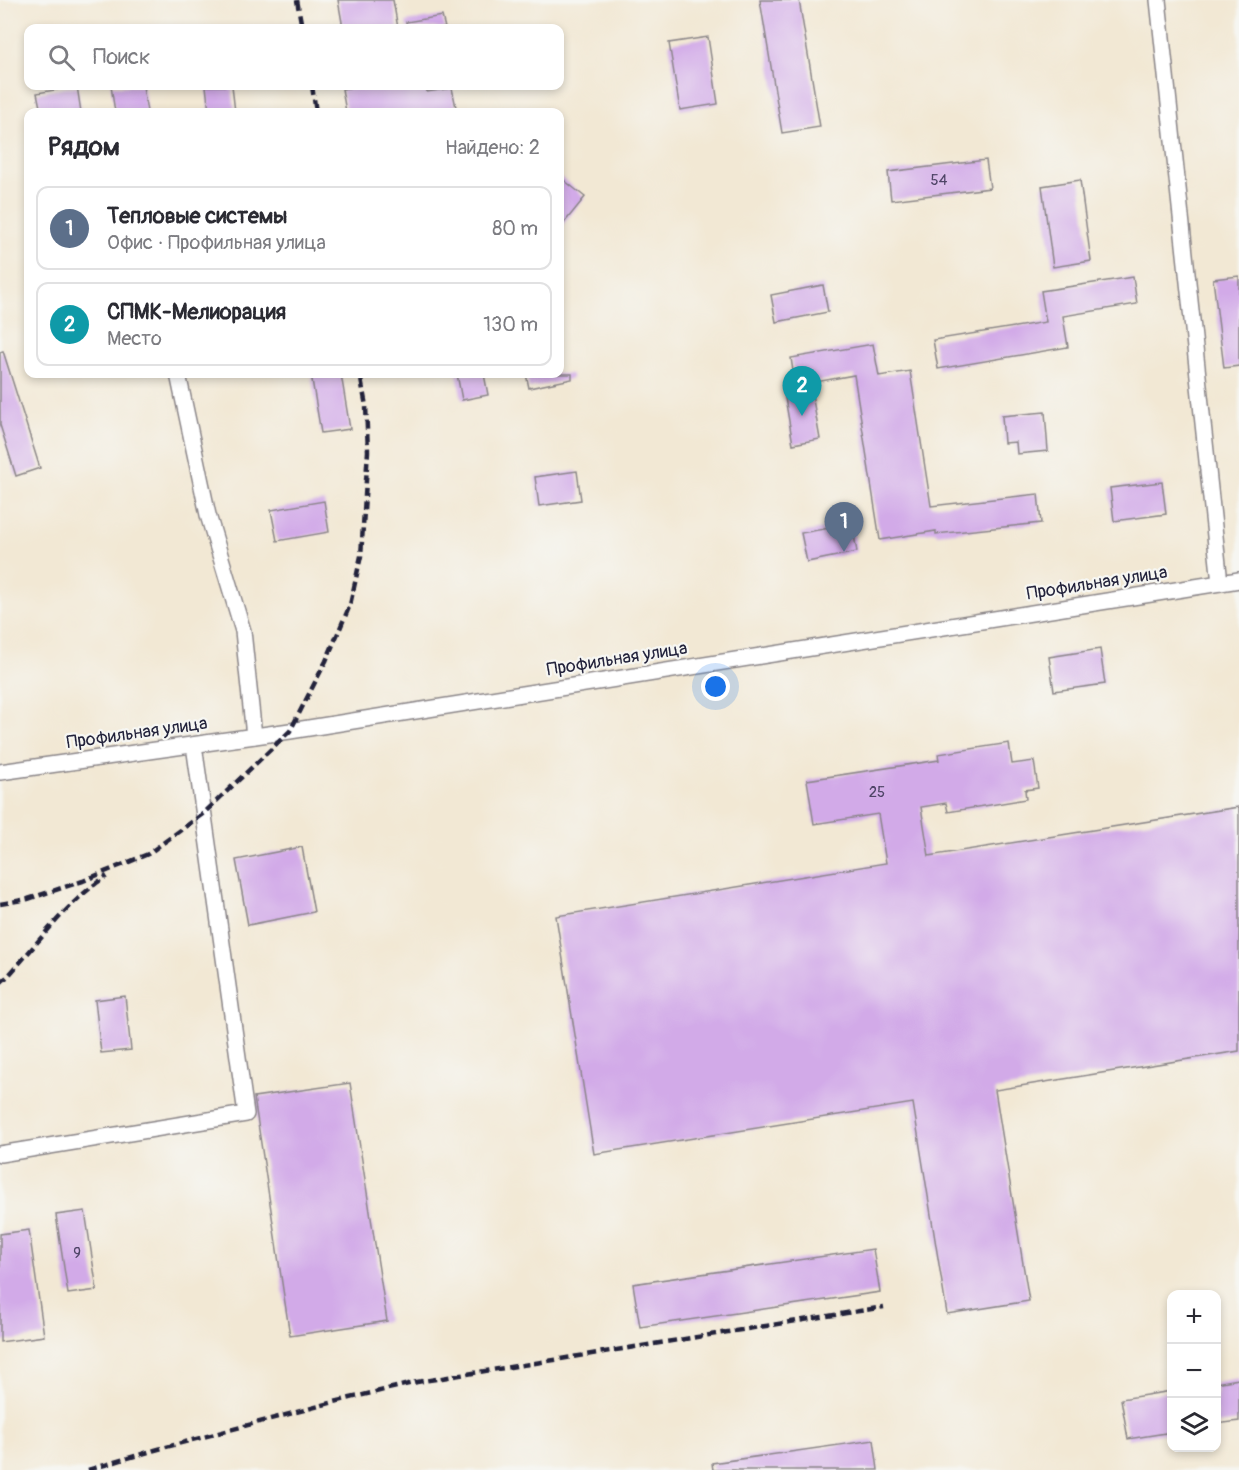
<!DOCTYPE html>
<html lang="ru">
<head>
<meta charset="utf-8">
<style>
	body { margin:0; font-family:Pangolin,sans-serif; background:#f7f7f7; color:#2b2b33 }
	.controls { position:absolute; right:18px; bottom:18px; display:grid; overflow:hidden; border-radius:12px; box-shadow:0 3px 9px #0003 }
	.controls button { width:54px; height:54px; display:grid; place-items:center; padding:0; border:0; border-bottom:2px solid #e1e1e2; background:#fff; color:#2b2b33; font:30px sans-serif }
	.you { position:absolute; left:716px; top:687px; width:21px; height:21px; margin:-15px; border:4px solid #fff; border-radius:50%; background:#1a73e8; box-shadow:0 0 0 9px #1a73e833 }
	.badge { display:grid; place-items:center; width:39px; height:39px; border-radius:50%; background:#2563eb; color:#fff; font-size:20px; font-weight:700 }
	.pin { position:absolute; translate:-50% -50px; filter:drop-shadow(0 2px 3px #0008) }
	.pin::after { content:''; position:absolute; top:32px; width:21px; height:18px; background:inherit; clip-path:polygon(0 0,100% 0,50% 100%) }
	.list { margin:0; padding:0; list-style:none }
	h2 { display:flex; justify-content:space-between; align-items:center; height:78px; margin:0; padding:0 24px; font-size:26px }
	h2 small { font-size:20px; font-weight:400; color:#7c7c81 }
	.list li { display:grid; grid-template-columns:39px 1fr auto; gap:18px; align-items:center; box-sizing:border-box; height:84px; margin:0 12px 12px; padding:0 12px; border:2px solid #e1e1e2; border-radius:12px }
	.list b { display:block; font-size:22px; white-space:nowrap }
	.list p { margin:0; font-size:20px; white-space:nowrap; color:#7c7c81 }
	.list em { font-size:20px; font-style:normal; color:#7c7c81 }
	.icon { flex:none; width:33px; height:33px; fill:none; stroke:currentColor; stroke-width:2; stroke-linecap:round; stroke-linejoin:round }
	.map { position:relative; flex:none; width:1239px; height:1470px; overflow:hidden }
	.search { position:absolute; background:#fff; box-shadow:0 3px 9px #0003; left:24px; top:24px; width:540px; height:66px; display:flex; align-items:center; gap:15px; box-sizing:border-box; padding:0 21px; border-radius:12px; color:#7c7c81; font-size:22px }
	.panel { position:absolute; background:#fff; box-shadow:0 3px 9px #0003; left:24px; top:108px; width:540px; height:270px; border-radius:12px }
	.map>svg:first-child { display:block }
	.building { fill:#d2aae8 }
	.lines { fill:none; stroke-linecap:round; stroke-linejoin:round }
	.minor-casing { stroke:#8a8588; stroke-width:18 }
	.minor { stroke:#fff; stroke-width:15 }
	.rail { stroke:#22223b; stroke-width:4.5; stroke-dasharray:9 4.5; stroke-linecap:butt }
	.labels { text-anchor:middle; dominant-baseline:central; stroke-width:4.5; stroke-linejoin:round; paint-order:stroke }
	.number-label { font-size:15px; fill:#4e4466 }
	.street-label { font-size:18px; fill:#22223b; stroke:#f6f6f2 }
</style>
</head>
<body>
<div class="map">
<svg width="1239" height="1470" viewBox="0 0 1239 1470">
	<rect width="100%" height="100%" fill="#f6f6f2"/>
	<filter id="ink" filterUnits="userSpaceOnUse"><feTurbulence type="fractalNoise" baseFrequency=".0167" numOctaves="2"/><feDisplacementMap in="SourceGraphic" scale="12" xChannelSelector="R" yChannelSelector="G"/><feConvolveMatrix kernelMatrix="1 2 1 2 8 2 1 2 1" color-interpolation-filters="sRGB"/></filter>
	<filter id="wash" filterUnits="userSpaceOnUse"><feTurbulence type="fractalNoise" baseFrequency=".008" numOctaves="4" result="noise"/><feDisplacementMap in="SourceGraphic" scale="24" xChannelSelector="R" yChannelSelector="G"/><feGaussianBlur stdDeviation="1.35" result="paint"/><feColorMatrix in="noise" values="0 0 0 0 0 0 0 0 0 0 0 0 0 0 0 0 0 1.4 0 .05"/><feComposite in="paint" operator="in"/></filter>
	<g filter="url(#wash)">
		<rect width="100%" height="100%" fill="#f2e8d4"/>
		<g id="blocks">
			<!-- building -->
			<g class="building">
				<path d="M338 0H393L398 28H343Z"/>
				<path d="M760 0H799L820 127 782 133Z"/>
				<path d="M442 16 445 28H407L406 22Z"/>
				<path d="M708 37 718 104 680 110 669 43Z"/>
				<path d="M77 86 81 112H41L37 93Z"/>
				<path d="M111 86H143L147 112H115Z"/>
				<path d="M206 86H232L235 112H209Z"/>
				<path d="M353 86H426L427 92 452 88 457 112H346L342 89 353 87Z"/>
				<path d="M986 160 990 188 891 200 888 172Z"/>
				<path d="M560 177 585 197 560 228Z"/>
				<path d="M1080 180 1091 261 1053 267 1042 186Z"/>
				<path d="M1239 276V366L1224 368 1213 279Z"/>
				<path d="M1133 277 1137 304 1063 316 1068 347 938 369 933 340 1046 322 1041 291Z"/>
				<path d="M823 285 828 312 776 322 771 295Z"/>
				<path d="M873 344 879 376 910 371 931 506 1038 494 1041 523 936 534V531L880 540 854 375 810 383 820 439 793 444 784 392 796 390 791 358Z"/>
				<path d="M3 351 40 468 16 476 0 425V352Z"/>
				<path d="M311 374H341L350 429 321 433Z"/>
				<path d="M457 374H484L488 395 462 400Z"/>
				<path d="M526 374H572V379L529 388Z"/>
				<path d="M1045 412 1048 451 1017 454 1016 442 1004 443 1002 416Z"/>
				<path d="M577 471 581 500 539 506 535 477Z"/>
				<path d="M1162 482 1166 514 1114 521 1110 488Z"/>
				<path d="M324 501 329 532 277 541 271 510Z"/>
				<path d="M852 524 857 552 807 562 801 533Z"/>
				<path d="M1100 649 1105 684 1054 691 1049 657Z"/>
				<path d="M1009 743 1012 764 1034 761 1038 788 1025 790 1026 799 948 812 946 803 921 807 929 856 1239 807V1051L995 1090 1029 1301 947 1314 913 1103 594 1154 556 916 886 863 878 814 814 824 807 780 939 760 938 754Z"/>
				<path d="M302 847 314 912 248 925 236 860Z"/>
				<path d="M125 996 131 1050 101 1053 95 1000Z"/>
				<path d="M350 1083 387 1321 290 1336 254 1097Z"/>
				<path d="M85 1211 97 1290 68 1294 56 1215Z"/>
				<path d="M29 1230 44 1336 0 1342V1234Z"/>
				<path d="M873 1249 880 1292 640 1327 633 1284Z"/>
				<path d="M1239 1379V1421L1216 1424V1383Z"/>
				<path d="M1172 1391V1432L1128 1439 1121 1399Z"/>
				<path d="M874 1440 878 1470H713L712 1463Z"/>
			</g>
		</g>
	</g>
	<g filter="url(#ink)">
		<use href="#blocks" fill-opacity="0" stroke="#8a8588" stroke-width="1.5"/>
		<g class="lines">
			<!-- minor casing -->
			<g class="minor-casing">
				<g id="minor">
					<path d="M1158 0 1220 583"/>
					<path d="M178 374 208 515 243 631 254 736"/>
					<path d="M0 772 290 731 1239 580"/>
					<path d="M0 1154 246 1114 194 745"/>
				</g>
			</g>
			<!-- minor -->
			<use href="#minor" class="minor"/>
			<!-- rail -->
			<g class="rail">
				<path d="M297 0 302 28"/>
				<path d="M312 86 316 112"/>
				<path d="M0 904 28 899 83 881 148 854 204 813 290 731 326 661 350 605 361 556 368 451 366 406 360 374"/>
				<path d="M0 983 8 976C38 943 70 899 107 876"/>
				<path d="M88 1470 155 1450 334 1402 417 1382 884 1307"/>
			</g>
		</g>
	</g>
	<g class="labels">
		<!-- number labels -->
		<g class="number-label">
			<text x="939" y="180">54</text>
			<text x="877" y="792">25</text>
			<text x="77" y="1253">9</text>
		</g>
		<!-- street labels -->
		<g class="street-label">
			<text transform="translate(1097 583) rotate(-9)">Профильная улица</text>
			<text transform="translate(617 659) rotate(-9)">Профильная улица</text>
			<text transform="translate(137 733) rotate(-8)">Профильная улица</text>
		</g>
	</g>
</svg>
<div class="controls">
<button>+</button>
<button>−</button>
<button><svg class="icon" aria-label="layers" viewBox="0 0 24 24"><path d="M12 4l9 5-9 5-9-5zM3 14l9 5 9-5"/></svg></button>
</div>
<div class="you"></div>
<div class="pin badge" style="left:844px;top:552px;background:#5c6f8a">1</div>
<div class="pin badge" style="left:802px;top:416px;background:#0f9aa8">2</div>
<div class="search"><svg class="icon" aria-label="search" viewBox="0 0 24 24"><circle cx="10" cy="10" r="6"/><path d="M15 15l6 6"/></svg>Поиск</div>
<section class="panel">
<h2>Рядом<small>Найдено: 2</small></h2>
<ul class="list">
<li><span class="badge" style="background:#5c6f8a">1</span><div><b>Тепловые системы</b><p>Офис · Профильная улица</p></div><em>80 m</em></li>
<li><span class="badge" style="background:#0f9aa8">2</span><div><b>СПМК-Мелиорация</b><p>Место</p></div><em>130 m</em></li>
</ul>
</section>
</div>
</body>
</html>
